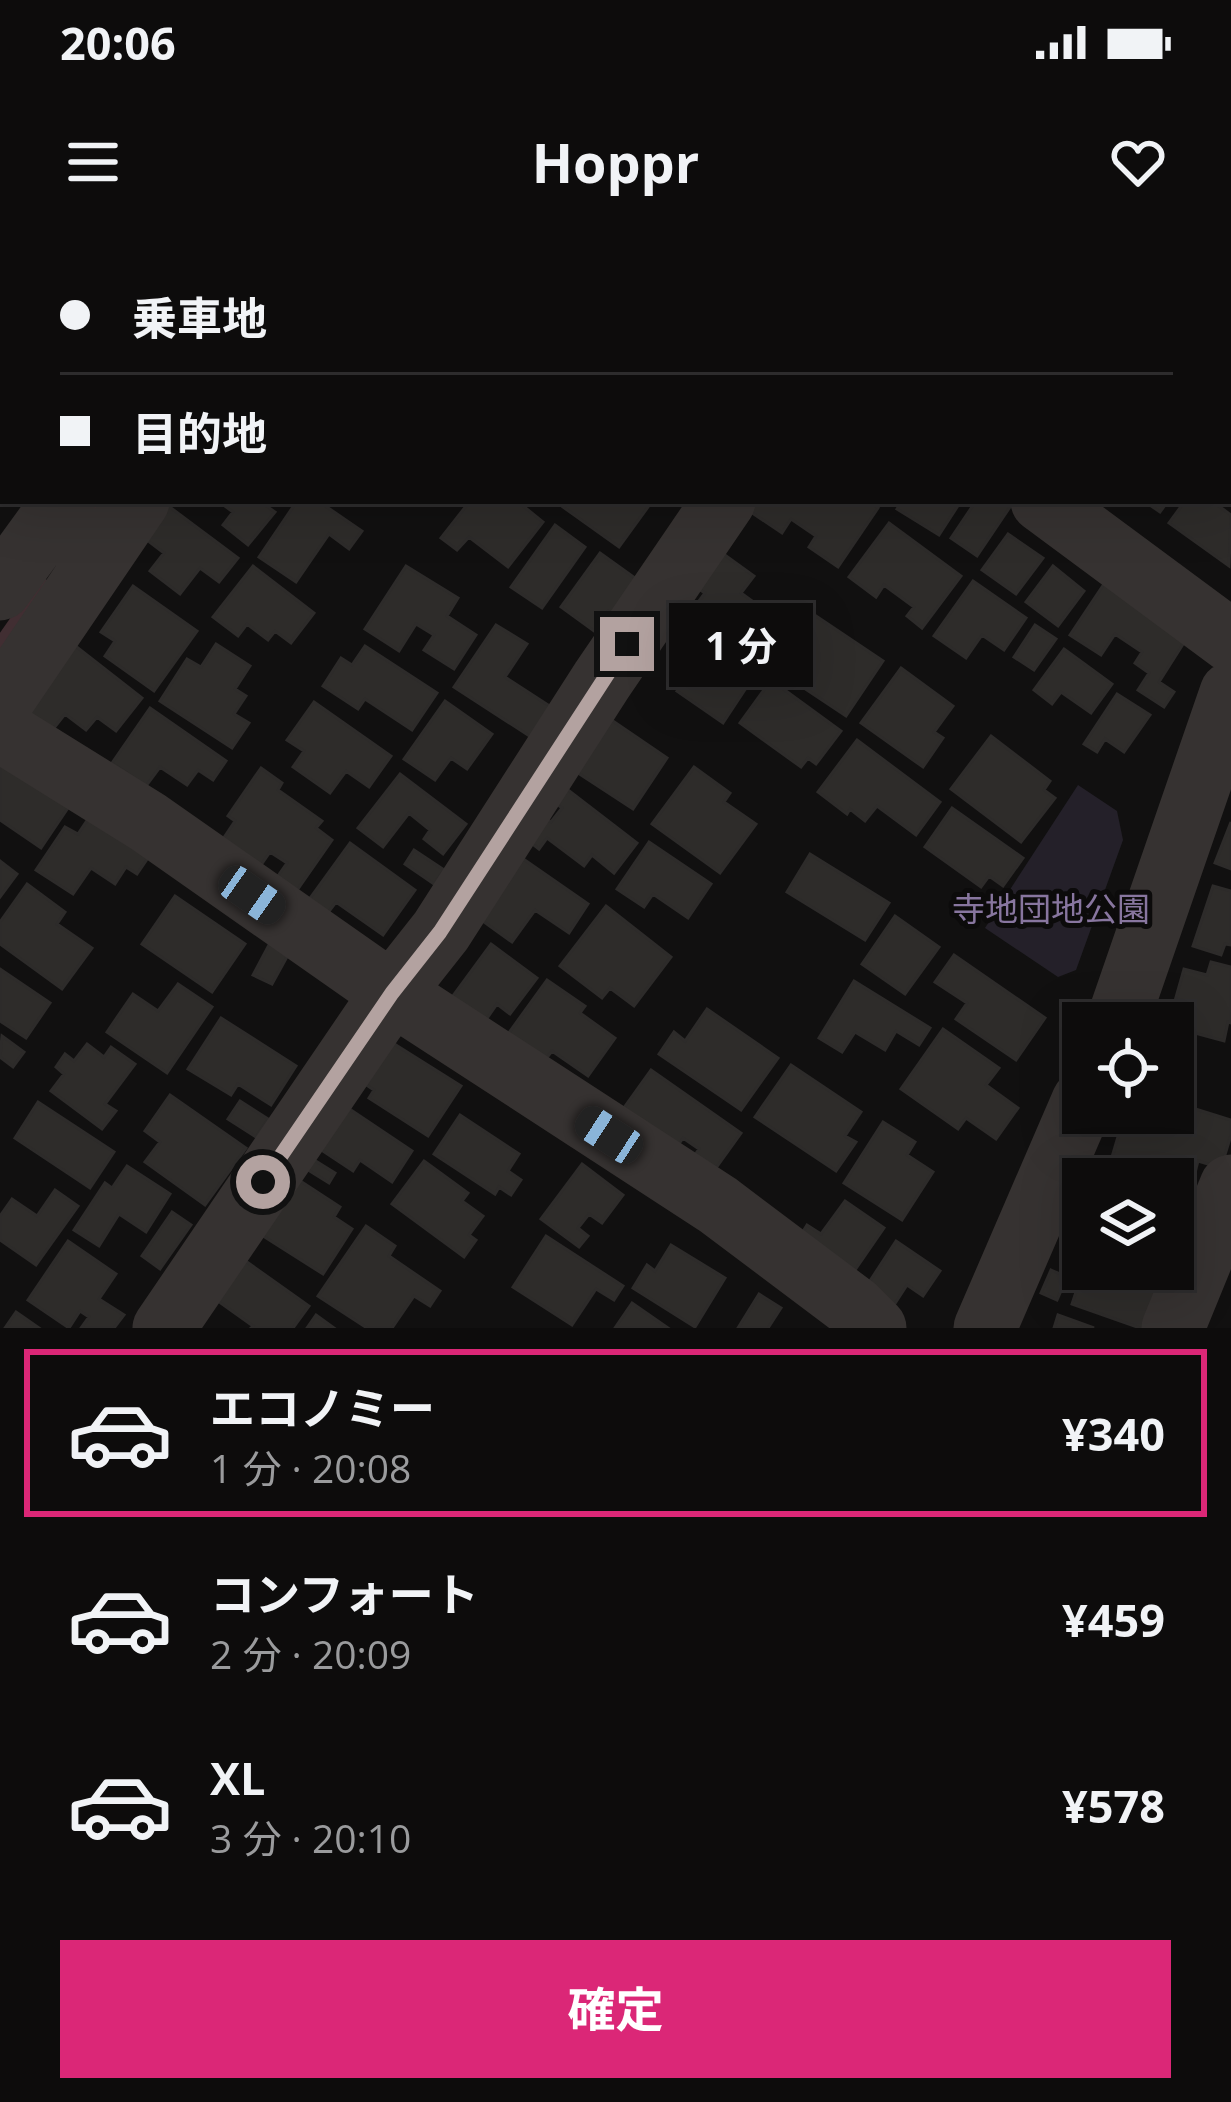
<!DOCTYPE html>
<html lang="ja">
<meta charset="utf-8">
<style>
body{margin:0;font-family:"Open Sans","Noto Sans JP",sans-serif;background:#161515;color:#f1f3f6;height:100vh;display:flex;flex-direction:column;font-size:45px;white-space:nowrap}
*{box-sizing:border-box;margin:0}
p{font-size:39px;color:#9a9b9d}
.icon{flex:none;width:66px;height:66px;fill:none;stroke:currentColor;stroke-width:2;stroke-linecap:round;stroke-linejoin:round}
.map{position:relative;height:1088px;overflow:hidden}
.side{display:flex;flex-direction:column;background:#0d0c0c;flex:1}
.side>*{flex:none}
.guide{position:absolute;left:0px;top:0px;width:1233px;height:264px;box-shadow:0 12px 48px #0002,0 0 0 3px #2d2c2d;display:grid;align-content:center;height:264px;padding:0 60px;background:#0d0c0c}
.controls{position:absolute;left:1062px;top:762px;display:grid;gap:24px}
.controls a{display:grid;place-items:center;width:132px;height:132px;border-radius:0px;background:#0d0c0c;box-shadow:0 12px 48px #0002,0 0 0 3px #2d2c2d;font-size:60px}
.end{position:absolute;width:54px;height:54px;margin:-27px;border:15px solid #b3a2a0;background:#111;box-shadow:0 0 0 6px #111}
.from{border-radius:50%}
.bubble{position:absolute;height:84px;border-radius:0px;background:#0d0c0c;box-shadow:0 12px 48px #0002,0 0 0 3px #2d2c2d;font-size:39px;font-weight:700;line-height:84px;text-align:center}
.car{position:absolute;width:36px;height:72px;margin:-36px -18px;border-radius:15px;box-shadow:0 0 9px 3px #0007;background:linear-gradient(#222 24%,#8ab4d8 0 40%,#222 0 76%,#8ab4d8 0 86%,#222 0)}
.guide b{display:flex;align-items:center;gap:42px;height:114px;font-size:45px}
.guide b+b{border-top:3px solid #2d2c2d}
.guide i{width:30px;height:30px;background:#f1f3f6}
ul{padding:21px 0 0;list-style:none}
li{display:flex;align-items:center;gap:36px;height:168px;margin:0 24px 18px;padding:0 36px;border:6px solid transparent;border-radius:0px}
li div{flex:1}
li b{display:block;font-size:45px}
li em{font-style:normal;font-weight:700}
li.selected{border-color:#db2777}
li>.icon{width:108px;height:108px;stroke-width:1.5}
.cta{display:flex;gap:24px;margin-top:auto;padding:24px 60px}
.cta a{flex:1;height:138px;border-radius:0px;background:#db2777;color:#fff;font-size:48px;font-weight:700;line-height:138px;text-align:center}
.status{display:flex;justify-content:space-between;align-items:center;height:84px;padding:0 60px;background:#0d0c0c;direction:ltr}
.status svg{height:33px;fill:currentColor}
header{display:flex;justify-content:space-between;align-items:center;height:156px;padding:0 60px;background:#0d0c0c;font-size:54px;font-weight:700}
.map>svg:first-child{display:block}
.green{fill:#242029}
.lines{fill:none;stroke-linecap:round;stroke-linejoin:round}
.stream{stroke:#412e32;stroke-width:14}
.building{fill:#2e2c2a;stroke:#2d2b2a;stroke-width:3}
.minor{stroke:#363231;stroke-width:63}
.route{stroke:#b3a2a0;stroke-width:15}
.labels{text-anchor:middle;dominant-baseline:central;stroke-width:10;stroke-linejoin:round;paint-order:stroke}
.park-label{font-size:33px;fill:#88769f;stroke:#0c0b0b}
</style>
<div class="status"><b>20:06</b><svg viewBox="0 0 49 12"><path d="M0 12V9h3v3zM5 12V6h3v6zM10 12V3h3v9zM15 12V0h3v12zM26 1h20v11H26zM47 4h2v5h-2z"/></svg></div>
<header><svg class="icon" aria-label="menu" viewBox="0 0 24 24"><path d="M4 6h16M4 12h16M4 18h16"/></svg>Hoppr<svg class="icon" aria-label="heart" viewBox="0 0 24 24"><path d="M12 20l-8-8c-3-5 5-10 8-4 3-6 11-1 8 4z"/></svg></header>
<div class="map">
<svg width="1231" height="1088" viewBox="0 0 1231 1088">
<rect width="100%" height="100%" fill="#111010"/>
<path class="green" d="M 1078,545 L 1117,571 L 1123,600 L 1076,730 L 1058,737 L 985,688 Z"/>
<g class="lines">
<path class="stream" d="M 85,282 L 100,261
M 0,405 L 42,345"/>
</g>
<path class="building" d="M 66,0 L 142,0 L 142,3 L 66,3 Z
M 826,0 L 1060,0 L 1058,3 L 830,3 Z
M 0,176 L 3,176 L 3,230 L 0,231 Z
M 218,261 L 268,261 L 265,265 L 275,272 L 248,305 L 223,285 L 233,272 Z
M 297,261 L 318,261 L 362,291 L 349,309 L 329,294 L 296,342 L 259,317 Z
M 470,261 L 517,261 L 543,282 L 508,327 L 469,297 L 457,310 L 441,298 Z
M 568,261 L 639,261 L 648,267 L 619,307 L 563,267 Z
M 750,261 L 868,261 L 878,268 L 838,327 L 809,307 L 816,296 L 791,279 L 782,293 L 745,268 Z
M 902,261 L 961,261 L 939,295 L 897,269 Z
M 976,261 L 1014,261 L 977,316 L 951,298 Z
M 1144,261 L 1168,261 L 1160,272 Z
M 1185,261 L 1212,261 L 1231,275 L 1229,326 L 1169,283 Z
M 163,262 L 238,318 L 219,342 L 200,328 L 180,354 L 150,331 L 164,313 L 139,294 Z
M 889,283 L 961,336 L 922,388 L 907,376 L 914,367 L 884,345 L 876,357 L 849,337 Z
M 555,285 L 585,307 L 542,368 L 511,347 Z
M 1008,294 L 1043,318 L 1016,354 L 982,330 Z
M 600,313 L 642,343 L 617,377 L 608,371 L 594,391 L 561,367 Z
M 722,313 L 754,336 L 741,353 L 791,389 L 765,422 L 693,369 L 705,353 L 697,348 Z
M 253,326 L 314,373 L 291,403 L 275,391 L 268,400 L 247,384 L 238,396 L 213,377 Z
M 406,326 L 458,358 L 447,376 L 476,395 L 454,429 L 424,410 L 434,395 L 416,384 L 399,411 L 365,389 Z
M 1053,326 L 1084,351 L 1058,386 L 1026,362 Z
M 1112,332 L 1185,401 L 1159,442 L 1174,452 L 1164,467 L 1138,450 L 1149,433 L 1135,423 L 1142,412 L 1115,394 L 1101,415 L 1070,395 Z
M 973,341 L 1026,378 L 1004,410 L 982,395 L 966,418 L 934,396 Z
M 133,346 L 197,391 L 154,451 L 105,416 L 115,401 L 101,392 Z
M 813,374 L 883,421 L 846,476 L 777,430 Z
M 496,385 L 527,404 L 505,437 L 551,467 L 531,497 L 454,447 Z
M 1035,385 L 1056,399 L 1034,430 L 1014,417 Z
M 696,392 L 756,433 L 723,483 L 677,451 L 687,436 L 671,426 Z
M 69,401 L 142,458 L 116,491 L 97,477 L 86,490 L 65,474 L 50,493 L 26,475 Z
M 216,404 L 250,426 L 235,449 L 246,456 L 234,474 L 249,483 L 232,508 L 160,461 L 187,419 L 201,427 Z
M 365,406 L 437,453 L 412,490 L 365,459 L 358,469 L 323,446 L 341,418 L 352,425 Z
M 1064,409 L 1112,444 L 1091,473 L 1061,452 L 1052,464 L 1034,450 Z
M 901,428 L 953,466 L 934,492 L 943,498 L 923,527 L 861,483 Z
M 771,440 L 841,491 L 816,524 L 808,518 L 801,527 L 740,483 Z
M 1117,454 L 1150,475 L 1124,512 L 1105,499 L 1097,512 L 1084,504 Z
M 445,461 L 492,494 L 467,529 L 451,518 L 435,540 L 404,519 Z
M 314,462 L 391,516 L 369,547 L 346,531 L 330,553 L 293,527 L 304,511 L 287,500 Z
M 150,468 L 226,521 L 213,540 L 198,530 L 187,545 L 160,527 L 146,546 L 112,523 Z
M 607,477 L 667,518 L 633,569 L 572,529 Z
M 991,496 L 1050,541 L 1044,550 L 1055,558 L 1021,602 L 951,549 Z
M 857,500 L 940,562 L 916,595 L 877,566 L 865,581 L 850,569 L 847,574 L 818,552 Z
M 0,516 L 70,565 L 41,608 L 0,580 Z
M 694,527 L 730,553 L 724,562 L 756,584 L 720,633 L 652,584 Z
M 261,528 L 282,543 L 278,550 L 322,581 L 316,588 L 332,600 L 293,656 L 273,643 L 287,623 L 270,612 L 261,625 L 223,599 L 235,581 L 228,576 Z
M 400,534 L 466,584 L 443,614 L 424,599 L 430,590 L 409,573 L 383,607 L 358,588 Z
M 555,540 L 637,603 L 614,633 L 592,615 L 584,626 L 547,598 L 539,609 L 521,595 L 537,572 L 551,582 L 562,568 L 545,554 Z
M 952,568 L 1023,618 L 1003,646 L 989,636 L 981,647 L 925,607 Z
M 92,573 L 152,612 L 137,634 L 126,627 L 115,644 L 91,628 L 73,654 L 36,630 L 65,587 L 78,594 Z
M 1231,582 L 1231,629 L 1215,623 Z
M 649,602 L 711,644 L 688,678 L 653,654 L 644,667 L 617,649 Z
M 350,603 L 415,650 L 383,695 L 336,662 L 321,682 L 303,668 Z
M 414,610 L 444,630 L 434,644 L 405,624 Z
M 810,614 L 889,663 L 865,700 L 787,652 Z
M 519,616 L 588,664 L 569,693 L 535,670 L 512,702 L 477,677 Z
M 0,621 L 17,634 L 0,657 Z
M 27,644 L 65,672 L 57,684 L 92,708 L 62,749 L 0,704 L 0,682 Z
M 1213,646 L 1231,651 L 1231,705 L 1225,704 L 1221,715 L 1193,706 Z
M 175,656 L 245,704 L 212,752 L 142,704 Z
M 606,666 L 671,717 L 634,766 L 610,748 L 602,758 L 560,726 Z
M 895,676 L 939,707 L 905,754 L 862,724 Z
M 270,703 L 289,713 L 272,744 L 253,735 Z
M 491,704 L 537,738 L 510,774 L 497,764 L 483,784 L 450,760 Z
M 954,715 L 1045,778 L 1016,820 L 956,779 L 967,763 L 935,742 Z
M 1211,722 L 1231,727 L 1231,783 L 1228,782 L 1224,801 L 1187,791 L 1192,773 L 1173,768 L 1184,729 L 1207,735 Z
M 0,729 L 50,763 L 26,798 L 0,781 Z
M 547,740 L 585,766 L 580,773 L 615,798 L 588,836 L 552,811 L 545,820 L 508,794 Z
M 854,741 L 930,788 L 919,805 L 896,791 L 885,810 L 855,792 L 842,812 L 819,798 Z
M 178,744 L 212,767 L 167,833 L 107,792 L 133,754 L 158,771 Z
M 707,769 L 778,818 L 741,870 L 659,814 L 674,792 L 685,801 Z
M 221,778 L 296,826 L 271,865 L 238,844 L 231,855 L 188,829 Z
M 943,789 L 999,828 L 986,845 L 1018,868 L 996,899 L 966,878 L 958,889 L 901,849 Z
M 380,795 L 461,846 L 428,896 L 369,858 L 374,850 L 353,836 Z
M 2,796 L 24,812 L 13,827 L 0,817 Z
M 87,804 L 104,817 L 111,807 L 135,824 L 105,864 L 116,871 L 102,889 L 51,851 L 64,834 L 56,827 L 65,814 L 74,821 Z
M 791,825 L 861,872 L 845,896 L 856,902 L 836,931 L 755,877 Z
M 651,830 L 741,893 L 703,946 L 683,932 L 699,909 L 683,898 L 676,908 L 616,879 Z
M 170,855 L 246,908 L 205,965 L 145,922 L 160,902 L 145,891 Z
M 240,861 L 268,879 L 256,897 L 228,879 Z
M 38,862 L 114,912 L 90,948 L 15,898 Z
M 1173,862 L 1231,880 L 1231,895 L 1221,928 L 1198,921 L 1193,941 L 1112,917 L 1125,873 L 1173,873 Z
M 342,864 L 412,911 L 392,942 L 360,920 L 353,931 L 314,905 Z
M 460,875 L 519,914 L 508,931 L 521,940 L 511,955 L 499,947 L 495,954 L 434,914 Z
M 883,882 L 915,902 L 907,915 L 933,932 L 902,980 L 844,943 Z
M 298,910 L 335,933 L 329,943 L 292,920 Z
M 424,921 L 468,953 L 462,961 L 483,976 L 469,995 L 476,1000 L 464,1017 L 392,964 Z
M 582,924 L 623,955 L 602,983 L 589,974 L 578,988 L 588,996 L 579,1007 L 541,979 Z
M 127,926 L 170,954 L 146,992 L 119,974 L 99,1006 L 74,990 L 105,943 L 112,948 Z
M 288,933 L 340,967 L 334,977 L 352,989 L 323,1034 L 252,989 Z
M 55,950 L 78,966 L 36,1025 L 0,1000 L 0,976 L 12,959 L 37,976 Z
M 845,961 L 884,988 L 855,1030 L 794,1006 L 807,985 L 821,994 Z
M 172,972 L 191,985 L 160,1029 L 142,1016 Z
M 366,986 L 395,1006 L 389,1016 L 440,1051 L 430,1066 L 414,1056 L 392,1088 L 367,1088 L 318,1056 Z
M 546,996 L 623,1046 L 614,1060 L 596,1049 L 572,1085 L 513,1047 Z
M 68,1001 L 116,1034 L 99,1059 L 124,1075 L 114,1088 L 81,1088 L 89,1077 L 80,1071 L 69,1088 L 28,1060 Z
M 896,1001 L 940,1031 L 923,1056 L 907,1045 L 894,1065 L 866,1047 Z
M 671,1005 L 725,1038 L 695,1087 L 633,1048 L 647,1025 L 655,1031 Z
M 237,1015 L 309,1066 L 293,1088 L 251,1088 L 253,1086 L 208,1054 Z
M 1104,1029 L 1145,1029 L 1142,1035 L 1154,1039 L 1151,1048 L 1163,1053 L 1151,1088 L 1140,1088 L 1072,1064 L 1082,1034 L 1100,1040 Z
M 1051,1030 L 1067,1037 L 1057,1060 L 1041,1053 Z
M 759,1054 L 781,1068 L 768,1088 L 738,1088 Z
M 632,1063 L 668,1088 L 615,1088 Z
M 16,1072 L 39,1088 L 5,1088 Z
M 316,1075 L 334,1088 L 307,1088 Z
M 1058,1075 L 1094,1088 L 1054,1088 Z"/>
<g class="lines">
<path class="minor" d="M 681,0 L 685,3
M 252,3 L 254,0
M 314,3 L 316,0
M 1042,261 L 1231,401
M 0,349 L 64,261
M 0,464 L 138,261
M 0,490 L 148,582 L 392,753 L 718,965 L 855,1068 L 875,1088
M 1117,783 L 1231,453
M 164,1088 L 392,753 L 441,691 L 602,440 L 724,261
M 985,1088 L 1083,861
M 1173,1088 L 1231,946"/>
</g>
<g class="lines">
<path class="route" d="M 263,942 L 392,753 L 440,692 L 627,404"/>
</g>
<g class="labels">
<g class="park-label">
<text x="1051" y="668">寺地団地公園</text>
</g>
</g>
</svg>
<div class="controls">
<a><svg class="icon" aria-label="locate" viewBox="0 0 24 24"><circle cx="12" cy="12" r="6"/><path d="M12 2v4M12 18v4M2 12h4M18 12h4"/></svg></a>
<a><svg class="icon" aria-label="layers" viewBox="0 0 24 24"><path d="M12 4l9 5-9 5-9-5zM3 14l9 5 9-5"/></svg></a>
</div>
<i class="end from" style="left:263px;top:942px"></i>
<i class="end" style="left:627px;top:404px"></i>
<div class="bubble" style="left:669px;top:363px;width:144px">1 分</div>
<i class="car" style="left:252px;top:655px;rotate:125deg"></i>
<i class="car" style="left:609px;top:895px;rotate:303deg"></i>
<div class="guide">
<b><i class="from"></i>乗車地</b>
<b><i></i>目的地</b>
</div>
</div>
<section class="side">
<ul>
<li class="selected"><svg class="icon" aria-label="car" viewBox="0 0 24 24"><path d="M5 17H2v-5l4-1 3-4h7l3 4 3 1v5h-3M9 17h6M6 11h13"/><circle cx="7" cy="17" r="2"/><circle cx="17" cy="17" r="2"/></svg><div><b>エコノミー</b><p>1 分 · 20:08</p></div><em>¥340</em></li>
<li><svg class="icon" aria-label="car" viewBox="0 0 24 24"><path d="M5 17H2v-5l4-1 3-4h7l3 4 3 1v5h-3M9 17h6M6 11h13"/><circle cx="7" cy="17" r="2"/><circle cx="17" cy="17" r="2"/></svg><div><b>コンフォート</b><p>2 分 · 20:09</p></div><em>¥459</em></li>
<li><svg class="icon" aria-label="car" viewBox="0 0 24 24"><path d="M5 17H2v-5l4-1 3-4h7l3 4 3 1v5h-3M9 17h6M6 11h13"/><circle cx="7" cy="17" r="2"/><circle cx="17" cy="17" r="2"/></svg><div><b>XL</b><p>3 分 · 20:10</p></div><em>¥578</em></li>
</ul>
<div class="cta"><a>確定</a></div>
</section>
